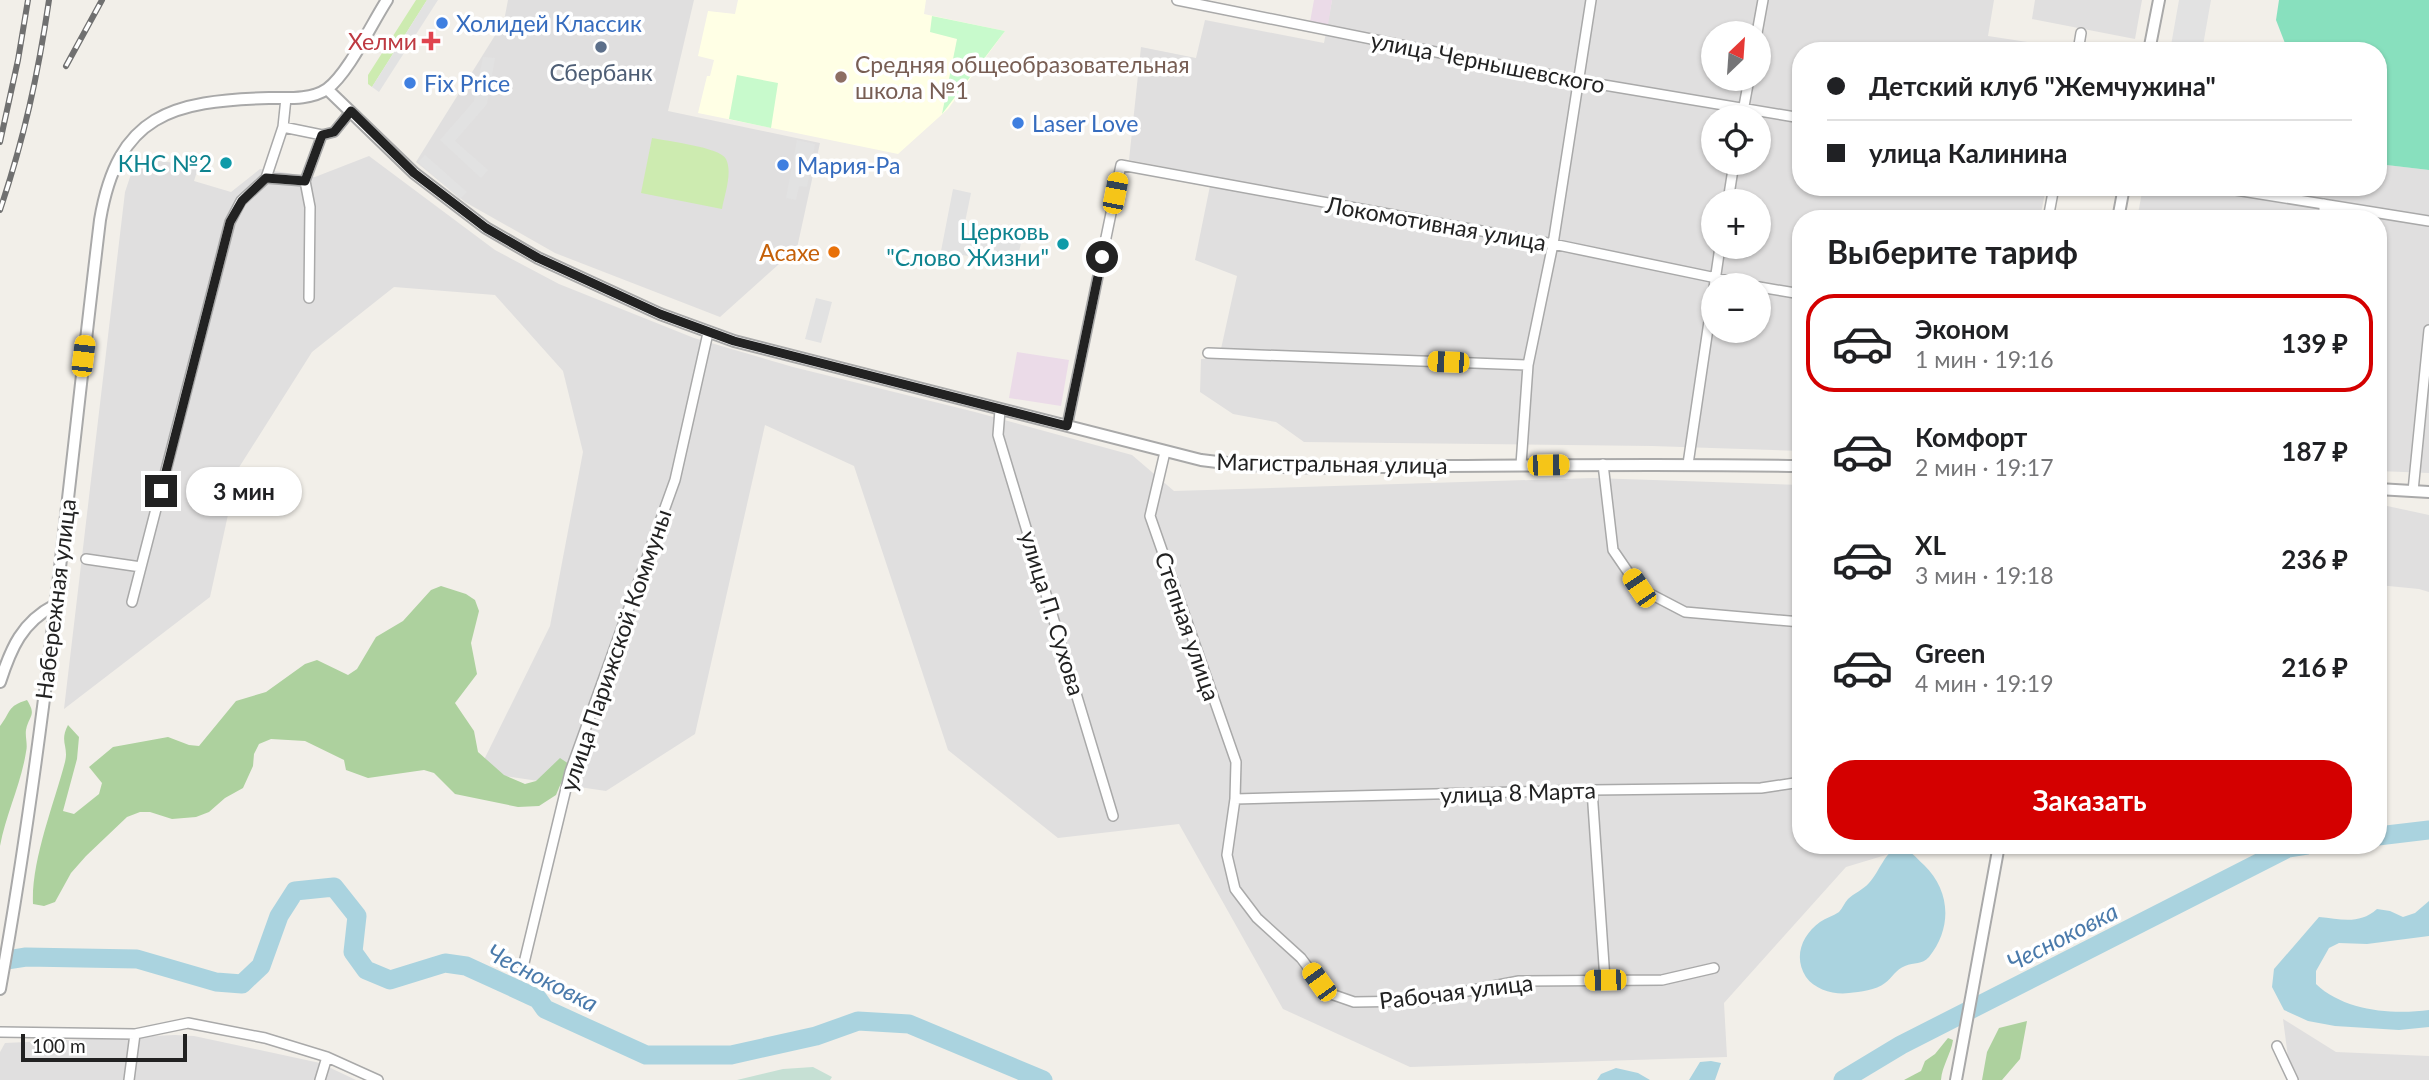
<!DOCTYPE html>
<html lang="ru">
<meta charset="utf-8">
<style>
body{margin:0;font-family:Lato,sans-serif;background:#f2f2f2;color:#202124;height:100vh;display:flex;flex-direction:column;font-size:26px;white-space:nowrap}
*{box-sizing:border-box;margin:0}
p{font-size:23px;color:#757577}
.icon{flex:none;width:38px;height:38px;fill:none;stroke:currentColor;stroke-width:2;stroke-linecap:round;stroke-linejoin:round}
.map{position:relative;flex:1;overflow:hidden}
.panel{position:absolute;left:1792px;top:210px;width:595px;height:644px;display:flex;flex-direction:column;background:#fff;border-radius:28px;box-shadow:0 2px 5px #0004}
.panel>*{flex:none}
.hud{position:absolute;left:1792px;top:42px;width:595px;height:154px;border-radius:28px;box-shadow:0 2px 5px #0004;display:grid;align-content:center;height:154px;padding:0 35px;background:#fff}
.needle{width:46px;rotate:25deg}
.fabs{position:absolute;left:1701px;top:21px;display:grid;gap:14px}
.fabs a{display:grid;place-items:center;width:70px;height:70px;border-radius:50%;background:#fff;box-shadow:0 2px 5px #0004;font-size:35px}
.scale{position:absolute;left:21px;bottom:18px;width:166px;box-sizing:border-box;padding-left:7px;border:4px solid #222;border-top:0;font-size:19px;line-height:24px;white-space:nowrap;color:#222;-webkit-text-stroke:5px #fff;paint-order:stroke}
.end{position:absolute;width:32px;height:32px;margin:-16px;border:9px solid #222;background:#fff;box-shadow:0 0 0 4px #fff}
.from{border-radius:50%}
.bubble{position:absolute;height:49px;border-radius:24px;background:#fff;box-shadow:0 2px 5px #0004;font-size:23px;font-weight:700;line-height:49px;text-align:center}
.car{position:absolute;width:21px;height:42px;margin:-21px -10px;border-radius:9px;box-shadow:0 0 5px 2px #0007;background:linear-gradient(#f5c518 24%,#345 0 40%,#f5c518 0 76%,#345 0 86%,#f5c518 0)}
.hud b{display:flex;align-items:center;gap:24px;height:66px;font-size:26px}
.hud b+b{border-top:2px solid #e0e0e0}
.hud i{width:18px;height:18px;background:#202124}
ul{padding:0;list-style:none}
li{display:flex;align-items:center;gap:21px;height:98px;margin:0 14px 10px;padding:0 21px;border:4px solid transparent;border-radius:28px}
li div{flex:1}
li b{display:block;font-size:26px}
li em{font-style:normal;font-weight:700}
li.active{border-color:#d40000}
li>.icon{width:63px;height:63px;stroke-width:1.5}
h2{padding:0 35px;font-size:32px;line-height:84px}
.cta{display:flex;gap:14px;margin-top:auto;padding:14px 35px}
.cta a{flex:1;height:80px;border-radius:28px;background:#d40000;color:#fff;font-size:28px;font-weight:700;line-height:80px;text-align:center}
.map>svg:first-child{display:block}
.residential{fill:#e0dfdf;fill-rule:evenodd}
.industrial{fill:#ebdbe8}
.education{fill:#ffffe5}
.grass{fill:#cdebb0}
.forest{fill:#add19e}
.wetland{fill:#c6e0d4}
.park{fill:#c8facc}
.pitch{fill:#88e0be}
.parking{fill:#e2e2e2}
.water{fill:#aad3df}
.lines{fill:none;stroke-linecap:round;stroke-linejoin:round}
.river{stroke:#aad3df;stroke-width:19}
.minor-casing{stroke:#a9a9a9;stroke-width:12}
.tertiary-casing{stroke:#a9a9a9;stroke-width:14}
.minor{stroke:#fff;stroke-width:9}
.tertiary{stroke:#fff;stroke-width:10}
.rail-casing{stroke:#707070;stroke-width:6}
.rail{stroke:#fff;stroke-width:3.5;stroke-dasharray:10;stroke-linecap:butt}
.route{stroke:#222;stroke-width:9}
.shop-dot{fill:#3f7fe0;stroke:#fff;stroke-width:2.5}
.health-dot{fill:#e0444e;stroke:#fff;stroke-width:2.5}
.service-dot{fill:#5c6f8a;stroke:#fff;stroke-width:2.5}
.education-dot{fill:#8d6e63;stroke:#fff;stroke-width:2.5}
.culture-dot{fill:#0f9aa8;stroke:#fff;stroke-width:2.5}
.food-dot{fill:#e8710a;stroke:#fff;stroke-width:2.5}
.labels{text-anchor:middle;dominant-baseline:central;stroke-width:7;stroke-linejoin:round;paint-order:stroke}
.shop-label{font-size:23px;fill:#366cbe;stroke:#fff;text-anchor:start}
.health-label{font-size:23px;fill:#be3a42;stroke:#fff;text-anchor:end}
.street-label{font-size:23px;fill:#222;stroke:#fff}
.education-label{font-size:23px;fill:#785e54;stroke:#fff;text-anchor:start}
.service-label{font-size:23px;fill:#4e5e75;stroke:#fff}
.culture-label{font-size:23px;fill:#0d838f;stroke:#fff;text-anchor:end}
.food-label{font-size:23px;fill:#c56008;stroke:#fff;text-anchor:end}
.water-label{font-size:24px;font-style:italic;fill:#4a7aab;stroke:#fff}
</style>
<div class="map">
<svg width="2429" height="1080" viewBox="0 0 2429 1080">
<rect width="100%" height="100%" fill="#f2efe9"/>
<path class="residential" d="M 508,0 L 694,0 L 668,111 L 820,143 L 797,248 L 720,317 L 555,253 L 465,202 L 416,162 L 504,21 Z
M 1332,0 L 1994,0 L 1988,36 L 2068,48 L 2068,51 L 1801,51 L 1801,187 L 2046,187 L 2040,219 L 1801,219 L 1801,451 L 1652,446 L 1304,442 L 1276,422 L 1233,414 L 1200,392 L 1201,359 L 1219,358 L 1237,276 L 1195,260 L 1212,176 L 1129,160 L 1141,47 L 1196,58 L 1205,20 L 1324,43 ZM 1713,33 L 1759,33 L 1759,79 L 1713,79 ZM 1713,117 L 1759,117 L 1759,163 L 1713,163 ZM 1713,201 L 1759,201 L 1759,247 L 1713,247 ZM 1713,285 L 1759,285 L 1759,331 L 1713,331 Z
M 2035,0 L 2142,0 L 2135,39 L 2032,19 Z
M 369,156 L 495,250 L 559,284 L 694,338 L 793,367 L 975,412 L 1132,455 L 1174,491 L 1593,478 L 1801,485 L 1801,845 L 1919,845 L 1846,867 L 1724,1003 L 1727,1057 L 1410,1067 L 1283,1009 L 1179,824 L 1058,838 L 948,750 L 854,466 L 765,425 L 695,734 L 606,791 L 478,772 L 550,626 L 583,452 L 563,371 L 495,295 L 394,287 L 312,352 L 238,469 L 210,597 L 64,709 L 125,192 L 136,159 L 199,165 L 194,181 L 231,192 L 260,169 L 315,177 Z
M 2378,164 L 2429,170 L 2429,473 L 2378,471 L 2378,219 L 2137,219 L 2143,187 L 2378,187 Z
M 2378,504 L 2429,515 L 2429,592 L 2419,589 L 2378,585 Z
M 2283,1019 L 2336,1052 L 2429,1056 L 2429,1080 L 2291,1080 Z
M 175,1035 L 194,1036 L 320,1063 L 356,1080 L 0,1080 L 0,1052 L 5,1043 Z"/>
<path class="industrial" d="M 1314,0 L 1332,0 L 1328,25 L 1310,22 Z
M 1017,352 L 1069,360 L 1061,406 L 1009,398 Z"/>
<path class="education" d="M 738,0 L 926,0 L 924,14 L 1005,31 L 948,109 L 898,154 L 698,113 L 707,76 L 710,76 L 714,60 L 698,56 L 708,11 L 735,14 Z"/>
<path class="grass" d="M 416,0 L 427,0 L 372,87 L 368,84 L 368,75 Z
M 652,138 C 666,141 720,147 726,159 C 733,173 724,196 722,209 L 641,193 Z"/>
<path class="forest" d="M 441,586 L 466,594 L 475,600 L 479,611 L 471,643 L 477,674 L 455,703 L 474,731 L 478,752 L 504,775 L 525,784 L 536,781 L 560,758 L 569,764 L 556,795 L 539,806 L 518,807 L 455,794 L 434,773 L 424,770 L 368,778 L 346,770 L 344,760 L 305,741 L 271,739 L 259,744 L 254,754 L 253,766 L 243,788 L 225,798 L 209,812 L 196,817 L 172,819 L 150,812 L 140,812 L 127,817 L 86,856 L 71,873 L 55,902 L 44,906 L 33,904 C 31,861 54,804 65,762 C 69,746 59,742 68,725 L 79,737 L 77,759 L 63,811 L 74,814 L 99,794 L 102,783 L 89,767 L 113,747 L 168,737 L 189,745 L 199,746 L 236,701 L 266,692 L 305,664 L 317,660 L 348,675 L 357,669 L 376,637 L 403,621 L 431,590 Z
M 27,700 C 37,716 29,715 26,730 C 25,737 28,745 26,752 C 21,784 6,814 0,846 L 0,726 C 11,712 7,706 27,700 Z
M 2027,1021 L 2020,1059 L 2002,1080 L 1982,1080 L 1987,1052 L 1999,1028 Z
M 1948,1038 L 1953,1040 C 1951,1054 1942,1066 1941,1080 L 1904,1080 L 1921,1071 L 1925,1061 L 1935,1054 Z"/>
<path class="wetland" d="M 813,1067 L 832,1077 L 830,1080 L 737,1080 L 783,1069 Z"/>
<path class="park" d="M 932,16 L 1005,31 L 942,114 L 957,39 L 930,32 Z
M 737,75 L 778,83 L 771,128 L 729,119 Z"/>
<path class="pitch" d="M 2279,0 L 2429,0 L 2429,170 L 2378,164 L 2378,51 L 2288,51 L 2276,20 Z"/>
<path class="parking" d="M 427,0 L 438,0 L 379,92 L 372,87 Z
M 2179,0 L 2211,0 L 2202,51 L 2170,51 Z
M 483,57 L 495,58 L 487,104 L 455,141 L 488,170 L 481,178 L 440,140 L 474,101 Z
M 797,140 L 815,144 L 807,187 L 799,186 L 796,200 L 786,198 Z
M 425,155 L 467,192 L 460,199 L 418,162 Z
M 953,189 L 971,193 L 963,232 L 1021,243 L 1016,265 L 941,251 Z
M 816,298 L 832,302 L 821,343 L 805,339 Z"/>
<path class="water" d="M 1899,846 C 1910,849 1915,857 1924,865 C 1950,890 1953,927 1929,957 C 1922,965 1914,962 1905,966 C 1896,969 1892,978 1885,983 C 1876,990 1860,992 1849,993 C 1835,995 1815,990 1806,977 C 1793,957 1802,935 1820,922 C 1826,918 1833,916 1839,912 C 1843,908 1844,903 1848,899 C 1854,893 1863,890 1869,883 C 1880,871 1884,853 1899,846 Z
M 2429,901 L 2429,936 L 2367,944 L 2339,943 L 2329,948 L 2316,971 L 2316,984 C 2344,1011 2393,1015 2429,1010 L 2429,1027 L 2399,1030 L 2335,1026 L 2308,1021 L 2284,1010 L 2272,987 L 2274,969 L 2319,917 C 2341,919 2359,925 2377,909 L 2390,911 L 2403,917 L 2415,913 Z
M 1711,1061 L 1721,1063 L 1715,1080 L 1689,1080 L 1700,1062 Z
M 1616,1068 L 1638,1073 L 1650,1080 L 1597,1080 L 1601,1074 Z"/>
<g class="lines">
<path class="river" d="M 2378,836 L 2429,830
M 0,961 L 26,957 L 137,959 L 216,982 L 242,984 L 261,966 L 279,916 L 295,891 L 334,887 L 357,916 L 353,952 L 366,970 L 390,980 L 445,963 L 466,966 L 538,999 L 545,1009 L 646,1055 L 731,1055 L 816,1036 L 858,1021 L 909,1024 L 1043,1080
M 1843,1080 L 1901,1045 L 2288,848 L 2307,845"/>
<defs>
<path id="minor" d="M 1177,0 L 1580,81 L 1801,118
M 1757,33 L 1763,0
M 2078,51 L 2081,33
M 1742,117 L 1749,79
M 283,127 L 322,135
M 266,178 L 283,127 L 286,98
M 2217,187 L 2429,221
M 1728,201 L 1734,163
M 2048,219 L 2054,187
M 2324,219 L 2324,204
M 1759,287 L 1801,294
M 309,298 L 310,207 L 305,181 L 322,135 L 334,132 L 351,111
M 1208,353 L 1528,365
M 1000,410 L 998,435 L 1113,816
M 1067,426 L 1121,165 L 1553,244 L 1750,285
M 1165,452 L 1150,516 L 1236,762 L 1235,799 L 1227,855 L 1235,889 L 1257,918 L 1301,958 L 1319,982 L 1331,994 L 1354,1002 L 1416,1001 L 1519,981 L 1662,980 L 1714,968
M 1603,464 L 1613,550 L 1639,588 L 1685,612 L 1801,622
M 1688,464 L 1720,247
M 1521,465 L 1528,365 L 1553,244 L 1591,0
M 2413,491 L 2429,330
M 86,559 L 141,567
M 132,602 L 230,222 L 241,201 L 266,178 L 305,181
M 1592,790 L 1605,980
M 1235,799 L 1592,790 L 1761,788 L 1801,782
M 523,967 L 570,772 L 675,480 L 708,333
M 0,1032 L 135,1034 L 188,1023 L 265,1038 L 327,1057 L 378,1080
M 2277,1046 L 2293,1080
M 129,1080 L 135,1034
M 320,1080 L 327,1057"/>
<path id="tertiary" d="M 2149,51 L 2159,0
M 327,89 L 414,173 L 486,228 L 538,258 L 660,314 L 734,341 L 1201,460 C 1282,471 1364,467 1445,466 C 1564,465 1682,464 1801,466
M 2118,219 L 2124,187
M 2378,489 L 2429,492
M 0,682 C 11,648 22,622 55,605
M 0,989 C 46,735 69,476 100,220 C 118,114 172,101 269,98 C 287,98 311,100 327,89 C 348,74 372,23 387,0
M 1956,1080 L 1999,845"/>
</defs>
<use href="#minor" class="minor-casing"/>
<use href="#tertiary" class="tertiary-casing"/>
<use href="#minor" class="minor"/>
<use href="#tertiary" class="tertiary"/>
<defs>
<path id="rail" d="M 66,66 L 102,0
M 0,142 L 18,60 L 28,0
M 0,210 C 24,139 38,75 49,0"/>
</defs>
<use href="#rail" class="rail-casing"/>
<use href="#rail" class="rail"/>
</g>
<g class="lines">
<path class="route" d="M 161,491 L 230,222 L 242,201 L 266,178 L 305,181 L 322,135 L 334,132 L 351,111 L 414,173 L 486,228 L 538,258 L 660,314 L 734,341 L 1067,426 L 1102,257"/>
</g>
<g class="shop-dot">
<circle cx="442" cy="23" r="7"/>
<circle cx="410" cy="83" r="7"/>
<circle cx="1018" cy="123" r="7"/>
<circle cx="783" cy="165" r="7"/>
</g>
<path class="health-dot" d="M427.5 30.5h7v7h7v7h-7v7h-7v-7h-7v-7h7z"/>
<circle class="service-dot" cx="601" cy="47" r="7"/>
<circle class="education-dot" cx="841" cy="77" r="7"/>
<g class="culture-dot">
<circle cx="226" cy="163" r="7"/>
<circle cx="1063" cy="244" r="7"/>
</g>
<circle class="food-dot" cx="834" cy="252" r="7"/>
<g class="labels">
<g class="shop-label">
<text x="456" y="23">Холидей Классик</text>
<text x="424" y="83">Fix Price</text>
<text x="1032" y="123">Laser Love</text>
<text x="797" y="165">Мария-Ра</text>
</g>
<g class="health-label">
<text x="417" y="41">Хелми</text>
</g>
<g class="street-label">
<text transform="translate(1488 62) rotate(11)">улица Чернышевского</text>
<text transform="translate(1436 223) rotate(10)">Локомотивная улица</text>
<text transform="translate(1332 463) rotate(1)">Магистральная улица</text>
<text transform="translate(55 599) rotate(-83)">Набережная улица</text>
<text transform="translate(1053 613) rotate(73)">улица П. Сухова</text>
<text transform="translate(1188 626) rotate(71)">Степная улица</text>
<text transform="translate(615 650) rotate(-71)">улица Парижской Коммуны</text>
<text transform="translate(1518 792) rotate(-2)">улица 8 Марта</text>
<text transform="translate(1456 991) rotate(-7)">Рабочая улица</text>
</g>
<g class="education-label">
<text x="855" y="64">Средняя общеобразовательная<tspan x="855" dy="26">школа №1</tspan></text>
</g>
<g class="service-label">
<text x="601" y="72">Сбербанк</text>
</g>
<g class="culture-label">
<text x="212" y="163">КНС №2</text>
<text x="1049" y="231">Церковь<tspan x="1049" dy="26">"Слово Жизни"</tspan></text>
</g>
<g class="food-label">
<text x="820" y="252">Асахе</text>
</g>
<g class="water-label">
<text transform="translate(2062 936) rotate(-27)">Чесноковка</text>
<text transform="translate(543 977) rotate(27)">Чесноковка</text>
</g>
</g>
</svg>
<div class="fabs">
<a><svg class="needle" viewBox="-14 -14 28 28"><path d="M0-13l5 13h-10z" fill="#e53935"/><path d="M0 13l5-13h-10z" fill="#757577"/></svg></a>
<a><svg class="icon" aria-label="locate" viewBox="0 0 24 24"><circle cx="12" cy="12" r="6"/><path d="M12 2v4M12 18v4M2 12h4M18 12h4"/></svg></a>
<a>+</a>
<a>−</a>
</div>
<div class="scale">100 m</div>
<i class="end from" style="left:1102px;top:257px"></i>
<i class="end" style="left:161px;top:491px"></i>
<div class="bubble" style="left:186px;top:467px;width:116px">3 мин</div>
<i class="car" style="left:1115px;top:193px;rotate:11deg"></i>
<i class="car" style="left:83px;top:356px;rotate:7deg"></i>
<i class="car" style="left:1448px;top:362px;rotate:272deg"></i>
<i class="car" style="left:1548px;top:465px;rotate:89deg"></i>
<i class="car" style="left:1639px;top:588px;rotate:326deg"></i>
<i class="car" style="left:1605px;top:980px;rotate:269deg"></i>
<i class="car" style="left:1319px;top:982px;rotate:324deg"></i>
<div class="hud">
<b><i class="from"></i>Детский клуб &quot;Жемчужина&quot;</b>
<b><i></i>улица Калинина</b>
</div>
<section class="panel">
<h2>Выберите тариф</h2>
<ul>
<li class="active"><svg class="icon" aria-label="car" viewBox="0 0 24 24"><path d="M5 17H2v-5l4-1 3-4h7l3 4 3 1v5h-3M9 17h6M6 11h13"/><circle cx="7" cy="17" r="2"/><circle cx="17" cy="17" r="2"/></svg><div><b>Эконом</b><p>1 мин · 19:16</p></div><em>139 ₽</em></li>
<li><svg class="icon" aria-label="car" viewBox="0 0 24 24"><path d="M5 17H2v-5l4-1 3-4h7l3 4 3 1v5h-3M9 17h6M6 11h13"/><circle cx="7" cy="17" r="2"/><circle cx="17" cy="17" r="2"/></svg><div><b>Комфорт</b><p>2 мин · 19:17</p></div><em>187 ₽</em></li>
<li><svg class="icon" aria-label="car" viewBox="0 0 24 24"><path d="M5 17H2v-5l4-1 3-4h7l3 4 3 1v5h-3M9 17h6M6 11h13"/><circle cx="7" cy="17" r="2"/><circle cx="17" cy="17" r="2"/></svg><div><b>XL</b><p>3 мин · 19:18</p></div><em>236 ₽</em></li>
<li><svg class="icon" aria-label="car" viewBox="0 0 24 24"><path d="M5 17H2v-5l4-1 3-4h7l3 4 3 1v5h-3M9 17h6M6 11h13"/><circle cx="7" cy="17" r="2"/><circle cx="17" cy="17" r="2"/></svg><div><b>Green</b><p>4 мин · 19:19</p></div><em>216 ₽</em></li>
</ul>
<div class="cta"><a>Заказать</a></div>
</section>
</div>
